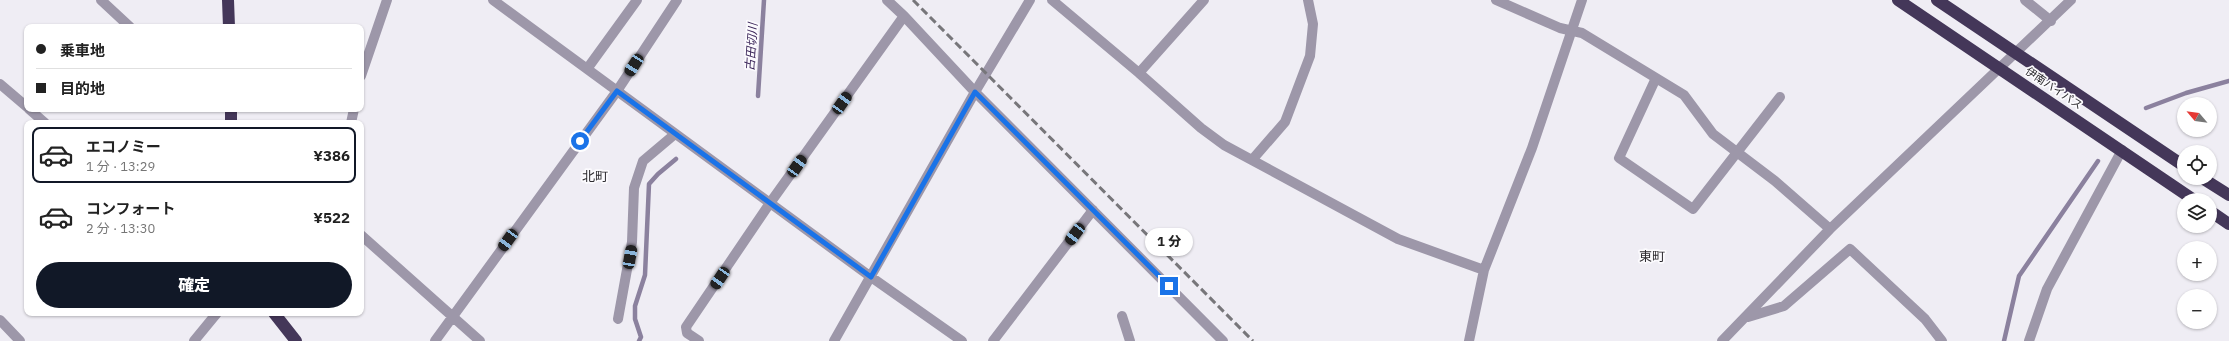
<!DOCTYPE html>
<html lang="ja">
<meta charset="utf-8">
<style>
body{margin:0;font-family:"IBM Plex Sans","Noto Sans JP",sans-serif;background:#f2f2f2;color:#222;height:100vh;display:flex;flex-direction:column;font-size:15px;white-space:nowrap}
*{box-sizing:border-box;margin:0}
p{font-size:13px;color:#767676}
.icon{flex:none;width:22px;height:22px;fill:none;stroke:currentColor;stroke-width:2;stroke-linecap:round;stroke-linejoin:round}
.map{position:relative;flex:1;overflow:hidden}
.panel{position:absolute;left:24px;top:120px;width:340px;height:196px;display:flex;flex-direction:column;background:#fff;border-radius:8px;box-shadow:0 1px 3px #0004}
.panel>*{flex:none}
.hud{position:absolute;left:24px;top:24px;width:340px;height:88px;border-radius:8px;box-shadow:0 1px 3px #0004;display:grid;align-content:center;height:88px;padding:0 12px;background:#fff}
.needle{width:26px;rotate:299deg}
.buttons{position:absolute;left:2177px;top:97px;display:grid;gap:8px}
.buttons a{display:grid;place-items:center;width:40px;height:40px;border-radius:50%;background:#fff;box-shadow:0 1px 3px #0004;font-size:20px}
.end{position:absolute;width:18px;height:18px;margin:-9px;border:5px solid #1a73e8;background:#fff;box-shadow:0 0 0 2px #fff}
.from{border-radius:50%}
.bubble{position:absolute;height:28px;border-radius:14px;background:#fff;box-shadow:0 1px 3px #0004;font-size:13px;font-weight:800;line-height:28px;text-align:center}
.car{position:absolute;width:12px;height:24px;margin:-12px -6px;border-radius:5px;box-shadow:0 0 3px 1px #0007;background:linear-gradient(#222 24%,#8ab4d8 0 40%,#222 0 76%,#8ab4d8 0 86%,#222 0)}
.hud b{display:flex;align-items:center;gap:14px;height:38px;font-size:15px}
.hud b+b{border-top:1px solid #e0e0e0}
.hud i{width:10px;height:10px;background:#222}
ul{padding:7px 0 0;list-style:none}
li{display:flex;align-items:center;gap:12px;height:56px;margin:0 8px 6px;padding:0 4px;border:2px solid transparent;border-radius:8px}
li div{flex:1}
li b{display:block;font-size:15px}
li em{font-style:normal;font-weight:800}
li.active{border-color:#111827}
li>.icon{width:36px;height:36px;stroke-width:1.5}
.action{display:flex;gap:8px;margin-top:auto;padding:8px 12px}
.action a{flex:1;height:46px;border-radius:24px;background:#111827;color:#fff;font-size:16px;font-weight:800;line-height:46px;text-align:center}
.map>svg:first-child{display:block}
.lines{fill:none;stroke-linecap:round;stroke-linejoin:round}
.stream{stroke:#8b819e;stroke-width:4.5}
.minor{stroke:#9d97a9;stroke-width:10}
.highway{stroke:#443759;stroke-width:12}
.rail{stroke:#77767a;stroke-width:3;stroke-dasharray:8 4;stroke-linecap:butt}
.route{stroke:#1a73e8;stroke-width:5}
.labels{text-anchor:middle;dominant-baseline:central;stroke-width:3.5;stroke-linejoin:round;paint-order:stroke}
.street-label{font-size:11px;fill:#2a292c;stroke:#fcfbfe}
.water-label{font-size:12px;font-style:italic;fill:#3b2659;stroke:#fcfbfe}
.quarter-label{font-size:13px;fill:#2c2a2f;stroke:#fcfbfe}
</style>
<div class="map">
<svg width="2229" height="341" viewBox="0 0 2229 341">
<rect width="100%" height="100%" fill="#efedf4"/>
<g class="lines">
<path class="stream" d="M 758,96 L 764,0
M 2146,108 L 2186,93 L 2229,81
M 639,341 L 641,337 L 635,319 L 635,306 L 645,275 L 649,184 L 658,174 L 676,159
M 2004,341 L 2019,276 L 2098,161"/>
<path class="minor" d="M 101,0 L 130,27
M 493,0 L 871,277 L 962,341
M 887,0 L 904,16
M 1052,0 L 1139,73 L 1201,128 L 1224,145 L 1398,239 L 1484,270
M 1496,0 L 1560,28 L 1582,33 L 1684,95 L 1713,134 L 1775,181 L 1830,229
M 2025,0 L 2051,21
M 587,69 L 637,0
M 1139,73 L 1204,0
M 361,76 L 387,0
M 1656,78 L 1619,158 L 1693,209 L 1780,97
M 0,84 L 27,107
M 29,109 L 45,123
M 351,123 L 354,109
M 1252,160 L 1285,122 L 1310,56 L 1313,24 L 1308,0
M 361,235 L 480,341
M 1122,316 L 1130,341
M 1748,317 L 1784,306 L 1850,249 L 1925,319 L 1942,341
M 618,319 L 632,242 L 634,188 L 643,161 L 675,134
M 0,320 L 20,341
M 194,341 L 217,313
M 435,341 L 617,91 L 677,0
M 699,341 L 687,333 L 686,327 L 770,203 L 904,16 L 975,92 L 1223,341
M 834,341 L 975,92 L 1030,0
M 993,341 L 1093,210
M 1469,341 L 1484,270 L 1532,148 L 1582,0
M 1722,341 L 1830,229 L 2071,0
M 2029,341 L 2047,289 L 2122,150"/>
<path class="highway" d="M 228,0 L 229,27
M 1898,0 L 2194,200
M 1937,0 L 2184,166
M 231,109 L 231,123
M 2202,178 L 2229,195
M 2210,211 L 2229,224
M 274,313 L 296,341"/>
<path class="rail" d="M 913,0 L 1253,341"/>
</g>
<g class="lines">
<path class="route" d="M 580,141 L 617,91 L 871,277 L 975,92 L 1169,286"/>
</g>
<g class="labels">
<g class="street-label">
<text transform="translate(2054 88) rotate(34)">伊南バイパス</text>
</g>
<g class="water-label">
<text transform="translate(751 47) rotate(-86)">古田切川</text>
</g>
<g class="quarter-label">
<text x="595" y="176">北町</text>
<text x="1652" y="256">東町</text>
</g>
</g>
</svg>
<div class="buttons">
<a><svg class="needle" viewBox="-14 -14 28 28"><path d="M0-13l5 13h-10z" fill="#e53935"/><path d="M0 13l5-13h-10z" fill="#767676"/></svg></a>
<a><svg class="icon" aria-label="locate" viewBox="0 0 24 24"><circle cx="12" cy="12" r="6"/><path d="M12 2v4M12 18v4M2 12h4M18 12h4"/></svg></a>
<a><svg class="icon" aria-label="layers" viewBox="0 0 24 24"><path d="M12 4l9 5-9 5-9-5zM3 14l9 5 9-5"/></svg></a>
<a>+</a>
<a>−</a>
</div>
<i class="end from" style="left:580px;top:141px"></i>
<i class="end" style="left:1169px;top:286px"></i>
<div class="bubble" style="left:1145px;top:228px;width:48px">1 分</div>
<i class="car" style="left:634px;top:65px;rotate:213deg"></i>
<i class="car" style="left:842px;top:103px;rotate:35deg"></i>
<i class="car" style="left:797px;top:166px;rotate:35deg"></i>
<i class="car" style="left:1075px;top:234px;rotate:217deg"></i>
<i class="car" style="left:508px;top:240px;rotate:216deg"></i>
<i class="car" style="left:630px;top:257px;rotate:10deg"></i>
<i class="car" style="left:720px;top:278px;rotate:214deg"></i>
<div class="hud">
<b><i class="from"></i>乗車地</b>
<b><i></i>目的地</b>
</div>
<section class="panel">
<ul>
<li class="active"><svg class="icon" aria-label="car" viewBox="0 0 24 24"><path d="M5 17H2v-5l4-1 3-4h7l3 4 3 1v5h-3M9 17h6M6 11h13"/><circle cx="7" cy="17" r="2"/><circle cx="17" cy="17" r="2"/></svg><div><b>エコノミー</b><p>1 分 · 13:29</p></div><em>¥386</em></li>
<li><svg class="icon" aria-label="car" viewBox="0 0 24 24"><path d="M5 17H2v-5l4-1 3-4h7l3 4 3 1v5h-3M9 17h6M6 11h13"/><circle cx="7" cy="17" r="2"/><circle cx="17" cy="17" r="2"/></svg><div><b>コンフォート</b><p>2 分 · 13:30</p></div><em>¥522</em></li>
</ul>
<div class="action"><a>確定</a></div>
</section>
</div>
